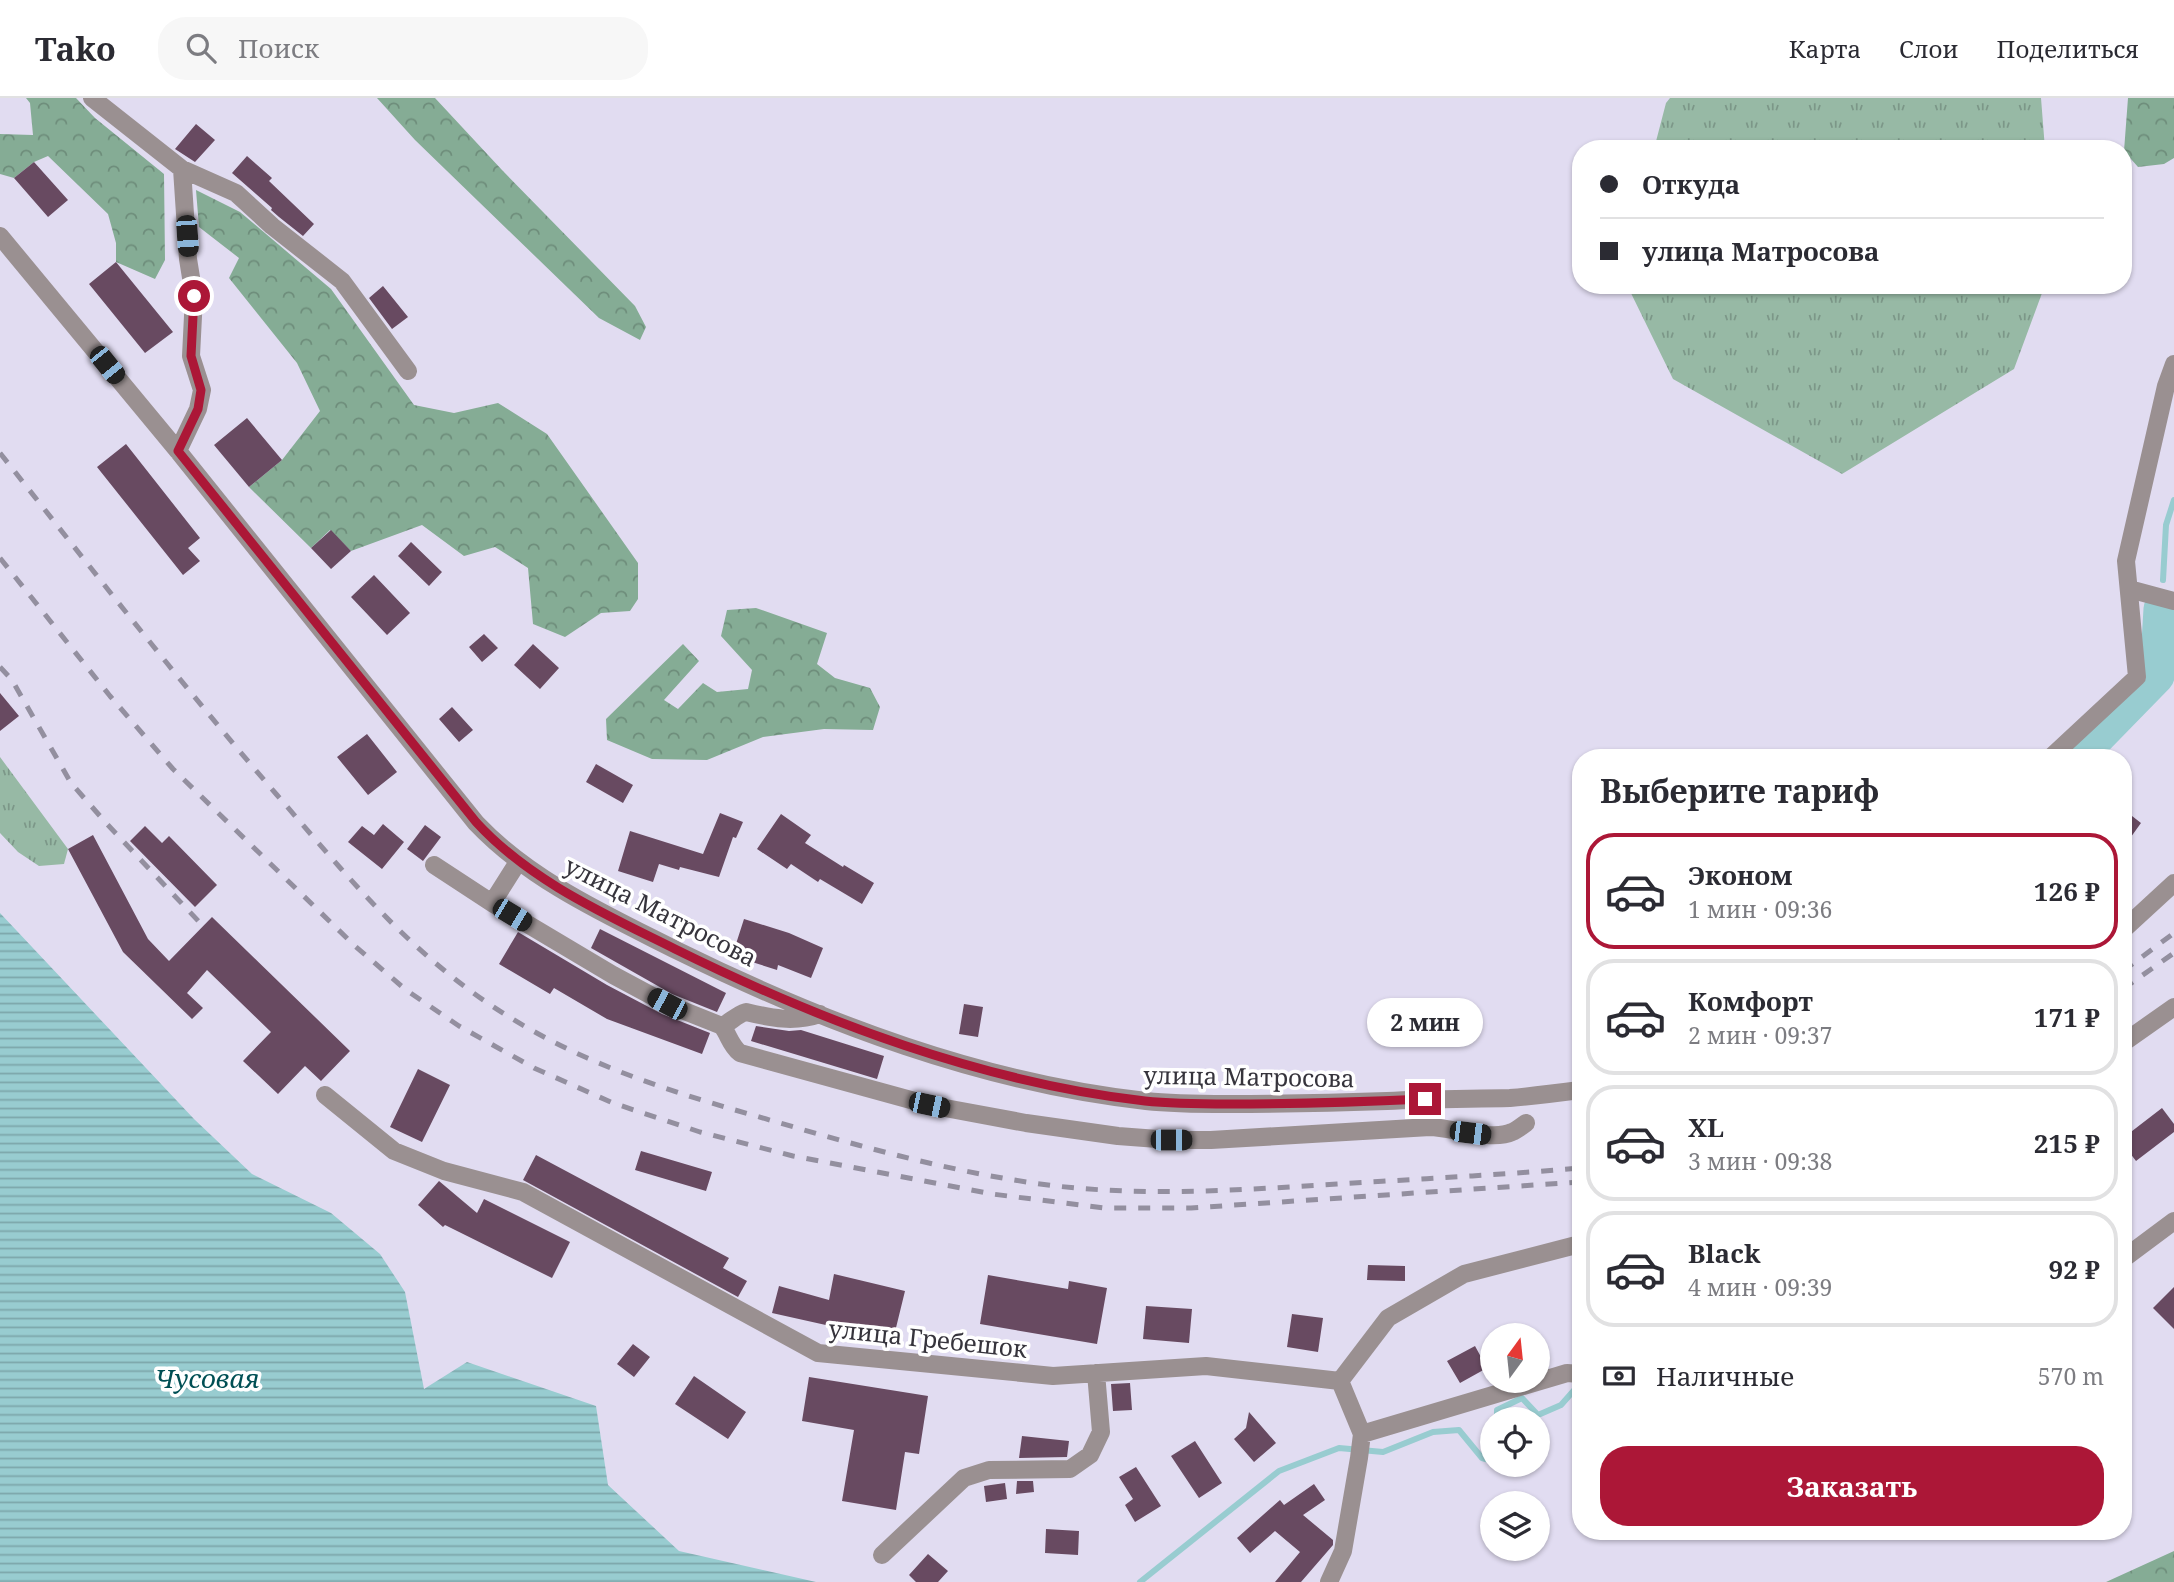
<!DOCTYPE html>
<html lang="ru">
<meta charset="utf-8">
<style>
body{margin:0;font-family:"Noto Serif",serif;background:#f7f7f7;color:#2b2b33;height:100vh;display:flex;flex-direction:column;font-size:26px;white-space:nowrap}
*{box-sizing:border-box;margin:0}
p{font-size:23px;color:#7c7c81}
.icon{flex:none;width:38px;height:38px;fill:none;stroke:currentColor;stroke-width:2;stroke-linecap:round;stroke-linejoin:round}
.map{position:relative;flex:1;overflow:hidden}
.sheet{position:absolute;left:1572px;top:651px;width:560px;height:791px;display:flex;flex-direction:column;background:#fff;border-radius:28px;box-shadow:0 2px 5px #0004}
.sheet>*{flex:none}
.guide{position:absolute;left:1572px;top:42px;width:560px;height:154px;border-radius:28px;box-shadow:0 2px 5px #0004;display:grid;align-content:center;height:154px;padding:0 28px;background:#fff}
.needle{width:46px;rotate:15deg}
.tools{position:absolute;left:1480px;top:1225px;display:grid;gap:14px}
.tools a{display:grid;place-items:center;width:70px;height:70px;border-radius:50%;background:#fff;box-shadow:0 2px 5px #0004;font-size:35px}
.end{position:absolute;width:32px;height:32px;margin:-16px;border:9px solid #ac1737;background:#fff;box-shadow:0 0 0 4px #fff}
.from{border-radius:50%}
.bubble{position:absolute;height:49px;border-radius:24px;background:#fff;box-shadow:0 2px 5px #0004;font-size:23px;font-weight:700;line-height:49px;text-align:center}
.car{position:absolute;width:21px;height:42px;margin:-21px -10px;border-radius:9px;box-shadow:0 0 5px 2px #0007;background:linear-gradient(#222 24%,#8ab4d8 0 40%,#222 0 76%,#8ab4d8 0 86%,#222 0)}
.guide b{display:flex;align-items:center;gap:24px;height:66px;font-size:26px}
.guide b+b{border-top:2px solid #e1e1e2}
.guide i{width:18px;height:18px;background:#2b2b33}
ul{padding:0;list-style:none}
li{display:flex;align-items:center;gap:21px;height:116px;margin:0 14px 10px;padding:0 14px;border:4px solid #e1e1e2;border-radius:28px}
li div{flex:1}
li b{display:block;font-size:26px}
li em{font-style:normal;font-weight:700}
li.selected{border-color:#ac1737}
li>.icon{width:63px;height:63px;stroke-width:1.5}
h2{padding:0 28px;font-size:32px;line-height:84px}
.pay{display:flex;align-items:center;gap:18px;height:77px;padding:0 28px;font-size:26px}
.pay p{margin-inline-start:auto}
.primary-button{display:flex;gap:14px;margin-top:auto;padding:14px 28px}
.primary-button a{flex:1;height:80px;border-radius:28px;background:#ac1737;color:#fff;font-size:28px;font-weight:700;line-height:80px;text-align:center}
header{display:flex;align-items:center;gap:42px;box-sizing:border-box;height:98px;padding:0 35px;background:#fff;border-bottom:2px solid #e1e1e2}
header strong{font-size:33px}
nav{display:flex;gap:38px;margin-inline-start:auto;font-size:24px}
.search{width:490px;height:63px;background:#f7f7f7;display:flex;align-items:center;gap:18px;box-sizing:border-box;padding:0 24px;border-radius:28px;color:#7c7c81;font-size:26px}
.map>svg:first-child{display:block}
.grass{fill:url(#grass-tufts)}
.forest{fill:url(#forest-crowns)}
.water{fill:url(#water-rules)}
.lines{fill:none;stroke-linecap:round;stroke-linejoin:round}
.stream{stroke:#98ccd0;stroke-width:6}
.river{stroke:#98ccd0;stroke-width:35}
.building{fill:#684a61}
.minor{stroke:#9a9091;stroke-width:18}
.rail{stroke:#938f9f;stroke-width:5;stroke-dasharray:12 12;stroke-linecap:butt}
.route{stroke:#ac1737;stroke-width:9}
.labels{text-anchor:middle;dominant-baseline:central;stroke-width:7;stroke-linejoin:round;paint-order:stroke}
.street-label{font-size:24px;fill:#36343c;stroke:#fff}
.water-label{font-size:26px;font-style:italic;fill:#004f54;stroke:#fff}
</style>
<header>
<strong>Tako</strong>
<div class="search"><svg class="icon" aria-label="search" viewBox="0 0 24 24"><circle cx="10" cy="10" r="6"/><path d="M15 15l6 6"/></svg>Поиск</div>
<nav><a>Карта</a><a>Слои</a><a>Поделиться</a></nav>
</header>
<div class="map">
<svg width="2174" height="1484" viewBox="0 0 2174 1484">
<defs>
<pattern id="grass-tufts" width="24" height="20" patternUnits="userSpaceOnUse" patternTransform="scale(1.75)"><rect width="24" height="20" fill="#97b9a5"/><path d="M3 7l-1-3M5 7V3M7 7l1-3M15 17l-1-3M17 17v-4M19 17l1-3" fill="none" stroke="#7c9788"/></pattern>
<pattern id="forest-crowns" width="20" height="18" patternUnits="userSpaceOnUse" patternTransform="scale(1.75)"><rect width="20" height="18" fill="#85ac95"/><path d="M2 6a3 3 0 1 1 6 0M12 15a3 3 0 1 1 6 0" fill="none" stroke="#6e8d7b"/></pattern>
<pattern id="water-rules" width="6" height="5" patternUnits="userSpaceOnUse" patternTransform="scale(1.75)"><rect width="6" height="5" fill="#98ccd0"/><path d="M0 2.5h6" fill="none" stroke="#7da6aa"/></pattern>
</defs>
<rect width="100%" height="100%" fill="#e1dcf1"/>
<path class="grass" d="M 1670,0 L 2041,0 L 2045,51 L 1654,51 L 1666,5 Z
M 1627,187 L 2045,187 L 2014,271 L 1842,376 L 1673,281 Z
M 0,659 L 68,751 L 64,766 L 39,768 L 18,754 L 0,735 Z"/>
<path class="forest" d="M 26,0 L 76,0 L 95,20 L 164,76 L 165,162 L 155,181 L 116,164 L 116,145 L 108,116 L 48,58 L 34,64 L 14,80 L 0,76 L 0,36 L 33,37 L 30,5 Z
M 377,0 L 435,0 L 502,72 L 635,208 L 646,229 L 640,242 L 599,220 L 415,42 Z
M 2128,0 L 2174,0 L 2174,60 L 2164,66 L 2138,69 L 2124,53 Z
M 196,92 L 240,114 L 331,191 L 414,307 L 454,315 L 498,305 L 547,336 L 638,465 L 638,501 L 630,513 L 601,515 L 565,539 L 533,526 L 528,470 L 495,449 L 464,458 L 422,427 L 351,453 L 330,432 L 311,450 L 249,389 L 282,362 L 320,313 L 297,265 L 229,180 L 239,160 L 199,129 Z
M 756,510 L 827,535 L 817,566 L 835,580 L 870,590 L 880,609 L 873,632 L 824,631 L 763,639 L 707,662 L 652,661 L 607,642 L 606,621 L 683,546 L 699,563 L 664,602 L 678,611 L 703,585 L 717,594 L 748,591 L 752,572 L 721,538 L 727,512 Z
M 2174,1453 L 2174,1484 L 2106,1484 Z"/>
<path class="water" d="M 0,815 L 194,1021 L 252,1076 L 331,1115 L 380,1156 L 405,1194 L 424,1291 L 467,1264 L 596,1308 L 608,1387 L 679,1453 L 816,1484 L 0,1484 Z"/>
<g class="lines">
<path class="stream" d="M 2163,482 L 2166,427 L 2174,402
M 1497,1321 L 1497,1312 L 1522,1300 L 1538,1317 L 1561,1307 L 1576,1290
M 1140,1484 L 1279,1373 L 1339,1350 L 1383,1354 L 1433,1334 L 1459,1332 L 1482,1360 L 1493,1363"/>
<path class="river" d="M 2077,660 L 2157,578 L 2161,511"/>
</g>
<path class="building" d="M 196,26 L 215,42 L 195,64 L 175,51 Z
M 247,58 L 272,80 L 269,83 L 314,126 L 303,138 L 279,119 L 271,112 L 272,110 L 232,75 Z
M 34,64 L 68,102 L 48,119 L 14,80 Z
M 116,164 L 173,234 L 145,255 L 89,186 Z
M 383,188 L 408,219 L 392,231 L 369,200 Z
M 247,320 L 282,362 L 249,389 L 214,347 Z
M 126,346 L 200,440 L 188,450 L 200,463 L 183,477 L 97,369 Z
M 331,432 L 351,453 L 331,471 L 311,450 Z
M 411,444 L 442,474 L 429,488 L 398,458 Z
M 374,477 L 410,515 L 387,537 L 351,499 Z
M 484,536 L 498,550 L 482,564 L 469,549 Z
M 533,546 L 559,570 L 540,591 L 514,567 Z
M 0,595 L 19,618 L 0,633 Z
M 452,609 L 473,632 L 459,644 L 439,621 Z
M 367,636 L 397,674 L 368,697 L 337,659 Z
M 596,666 L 633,687 L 623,705 L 586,684 Z
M 2123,711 L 2141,725 L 2123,750 Z
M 720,715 L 743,724 L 736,740 L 733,739 L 719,779 L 680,769 L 679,772 L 659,766 L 653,784 L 618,773 L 630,733 L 703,756 Z
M 781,716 L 811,737 L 805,745 L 843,769 L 844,767 L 874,785 L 862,806 L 820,781 L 818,784 L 791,766 L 787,771 L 757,751 Z
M 383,726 L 404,744 L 382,771 L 348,744 L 362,728 L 374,737 Z
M 425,727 L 441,739 L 423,763 L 407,751 Z
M 145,728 L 162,745 L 169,738 L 217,787 L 195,809 L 130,743 Z
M 93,737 L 148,841 L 169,863 L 212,819 L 350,953 L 321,983 L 305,968 L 278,996 L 243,963 L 271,934 L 207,872 L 187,895 L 203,910 L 192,921 L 123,854 L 68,751 Z
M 744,821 L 789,835 L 823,850 L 811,880 L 778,867 L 777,872 L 752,864 L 755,855 L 735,849 Z
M 600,831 L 726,895 L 717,914 L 672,896 L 591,850 Z
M 518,834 L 607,887 L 662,916 L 710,935 L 702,956 L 607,921 L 554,890 L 550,896 L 499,866 Z
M 964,906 L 983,909 L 978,939 L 959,936 Z
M 756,928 L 789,933 L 801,932 L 884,958 L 877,981 L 751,943 Z
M 418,971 L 450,987 L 422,1044 L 390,1029 Z
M 2162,1010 L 2174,1026 L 2174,1034 L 2136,1063 L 2123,1046 L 2123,1040 Z
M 641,1053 L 712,1074 L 706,1093 L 635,1072 Z
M 536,1057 L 729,1160 L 723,1170 L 747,1183 L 738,1199 L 523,1082 Z
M 439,1083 L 477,1115 L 484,1101 L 570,1144 L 552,1180 L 445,1127 L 443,1129 L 418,1107 Z
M 1368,1167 L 1405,1168 L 1405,1183 L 1367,1182 Z
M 834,1176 L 905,1193 L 893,1242 L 772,1215 L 779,1188 L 829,1202 Z
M 988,1177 L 1068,1191 L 1069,1183 L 1107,1190 L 1097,1246 L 980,1226 Z
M 2174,1189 L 2174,1231 L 2153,1210 Z
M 1146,1208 L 1192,1211 L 1189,1245 L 1143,1241 Z
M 1292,1216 L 1323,1220 L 1318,1254 L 1287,1249 Z
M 633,1246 L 650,1259 L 634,1279 L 617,1266 Z
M 1475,1248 L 1487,1270 L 1460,1285 L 1447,1263 Z
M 694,1278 L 746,1314 L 728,1341 L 675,1306 Z
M 809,1279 L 928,1298 L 919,1356 L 905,1354 L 896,1412 L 842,1403 L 854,1332 L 802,1323 Z
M 1130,1285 L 1132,1312 L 1113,1313 L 1111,1286 Z
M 1249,1314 L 1276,1345 L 1254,1364 L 1234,1341 L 1246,1330 Z
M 1022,1338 L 1069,1343 L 1067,1359 L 1019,1360 Z
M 1195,1343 L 1222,1385 L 1199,1400 L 1171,1358 Z
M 1136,1369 L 1161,1408 L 1135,1424 L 1125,1407 L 1133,1401 L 1119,1379 Z
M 1017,1383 L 1033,1383 L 1034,1394 L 1016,1396 Z
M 1005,1385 L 1007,1401 L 986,1404 L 984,1388 Z
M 1314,1386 L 1325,1402 L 1303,1417 L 1333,1442 L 1333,1447 L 1301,1484 L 1275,1484 L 1300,1454 L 1275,1433 L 1250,1455 L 1237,1440 L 1280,1402 L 1284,1407 Z
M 1046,1431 L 1079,1433 L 1078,1457 L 1045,1455 Z
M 928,1456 L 948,1473 L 938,1484 L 916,1484 L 909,1477 Z"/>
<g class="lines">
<path class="minor" d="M 92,0 L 182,71 L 236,95 L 272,128 L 342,183 L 408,273
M 0,138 L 178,353 L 476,725 C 531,783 607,817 678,853 C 824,925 983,985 1146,1003 C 1173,1006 1201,1006 1228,1006 C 1281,1006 1334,1005 1387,1003 C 1428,1001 1469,1001 1510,1000 C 1534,998 1557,995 1580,992
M 178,353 L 198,311 L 202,292 L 191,258 L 194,198 L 188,161 L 182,71
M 2129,491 L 2174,503
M 2050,660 L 2137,579 L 2126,463 L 2166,288 L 2174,266
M 518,764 L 492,805 L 613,877 L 667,906 L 722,928 C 729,937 730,947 740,955 L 929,1007 L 1026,1025 L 1118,1038 L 1171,1042 L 1211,1042 L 1430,1029 C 1452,1030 1493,1043 1512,1034 C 1517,1032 1522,1028 1526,1025
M 434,767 L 492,805
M 2123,832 L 2174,785
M 722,928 C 731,924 736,917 746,914 C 771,920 794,925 820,916
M 2123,945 L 2174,909
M 325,997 L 394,1053 L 444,1073 L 523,1094 L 818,1255 L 1053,1278 L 1206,1268 L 1340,1283
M 2123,1161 L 2174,1123
M 1340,1283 L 1388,1220 L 1464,1176 L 1580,1146
M 1362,1336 L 1567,1275 L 1580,1276
M 882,1457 L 964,1380 L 989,1372 L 1070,1371 L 1090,1357 L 1101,1334 L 1096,1275
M 1329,1484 L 1343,1453 L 1359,1360 L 1362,1336 L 1340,1283"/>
<path class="rail" d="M 0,355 C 91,470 181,586 277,697 C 330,758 382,822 445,873 C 540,951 640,985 756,1018 C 852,1046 948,1074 1048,1087 C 1144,1099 1240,1092 1337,1086 C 1418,1081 1499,1077 1580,1070
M 0,460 L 110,598 L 173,671 L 355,848 L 406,892 L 459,928 L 534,970 L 613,1005 L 700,1034 L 793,1058 L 992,1096 L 1104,1110 L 1191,1110 L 1580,1084
M 0,569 L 12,582 L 71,685 L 107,726 L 203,828
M 2123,873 L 2174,835
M 2123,891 L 2174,855"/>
</g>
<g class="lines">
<path class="route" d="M 194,198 L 191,258 L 201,292 L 198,311 L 178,353 L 476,724 C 530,783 605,816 675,851 C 823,924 981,984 1145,1003 C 1173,1006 1202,1006 1230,1006 C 1295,1006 1360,1004 1425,1001"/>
</g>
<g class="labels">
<g class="street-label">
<text transform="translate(661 813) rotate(27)">улица Матросова</text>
<text transform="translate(1249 978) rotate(1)">улица Матросова</text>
<text transform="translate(928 1240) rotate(6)">улица Гребешок</text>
</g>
<g class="water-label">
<text x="207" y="1280">Чусовая</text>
</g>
</g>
</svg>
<div class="tools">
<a><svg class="needle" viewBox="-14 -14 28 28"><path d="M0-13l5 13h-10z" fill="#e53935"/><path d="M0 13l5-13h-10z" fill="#7c7c81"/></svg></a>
<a><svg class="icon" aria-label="locate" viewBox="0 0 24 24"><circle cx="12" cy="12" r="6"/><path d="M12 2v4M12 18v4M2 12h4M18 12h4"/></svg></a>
<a><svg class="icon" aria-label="layers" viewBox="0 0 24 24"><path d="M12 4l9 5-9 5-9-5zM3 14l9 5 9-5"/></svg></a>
</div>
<i class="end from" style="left:194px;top:198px"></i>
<i class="end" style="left:1425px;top:1001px"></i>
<div class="bubble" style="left:1367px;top:900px;width:116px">2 мин</div>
<i class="car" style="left:187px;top:138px;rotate:176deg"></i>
<i class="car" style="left:107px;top:267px;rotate:141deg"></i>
<i class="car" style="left:512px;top:817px;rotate:121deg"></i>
<i class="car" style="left:667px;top:906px;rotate:298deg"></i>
<i class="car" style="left:929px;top:1007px;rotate:102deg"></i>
<i class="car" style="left:1470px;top:1035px;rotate:97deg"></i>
<i class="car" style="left:1171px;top:1042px;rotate:90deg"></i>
<div class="guide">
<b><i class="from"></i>Откуда</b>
<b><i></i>улица Матросова</b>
</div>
<section class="sheet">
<h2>Выберите тариф</h2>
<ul>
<li class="selected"><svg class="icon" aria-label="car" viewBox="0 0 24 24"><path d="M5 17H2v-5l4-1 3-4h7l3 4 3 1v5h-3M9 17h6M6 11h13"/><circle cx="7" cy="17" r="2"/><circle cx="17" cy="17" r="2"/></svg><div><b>Эконом</b><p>1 мин · 09:36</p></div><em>126 ₽</em></li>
<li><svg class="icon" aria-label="car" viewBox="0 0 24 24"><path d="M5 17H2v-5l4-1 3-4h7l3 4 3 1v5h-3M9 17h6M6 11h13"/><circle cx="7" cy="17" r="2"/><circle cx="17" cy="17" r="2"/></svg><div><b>Комфорт</b><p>2 мин · 09:37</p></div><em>171 ₽</em></li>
<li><svg class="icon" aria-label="car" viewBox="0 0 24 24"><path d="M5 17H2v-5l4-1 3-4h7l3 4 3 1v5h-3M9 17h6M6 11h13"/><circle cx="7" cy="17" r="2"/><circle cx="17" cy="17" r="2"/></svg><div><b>XL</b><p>3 мин · 09:38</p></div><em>215 ₽</em></li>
<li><svg class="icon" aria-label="car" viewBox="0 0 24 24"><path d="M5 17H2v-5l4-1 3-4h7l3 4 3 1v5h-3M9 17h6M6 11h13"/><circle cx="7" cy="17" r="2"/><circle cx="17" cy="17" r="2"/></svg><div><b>Black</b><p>4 мин · 09:39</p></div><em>92 ₽</em></li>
</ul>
<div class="pay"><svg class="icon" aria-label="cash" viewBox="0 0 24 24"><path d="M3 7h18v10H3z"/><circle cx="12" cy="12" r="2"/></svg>Наличные<p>570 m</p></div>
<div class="primary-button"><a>Заказать</a></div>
</section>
</div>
